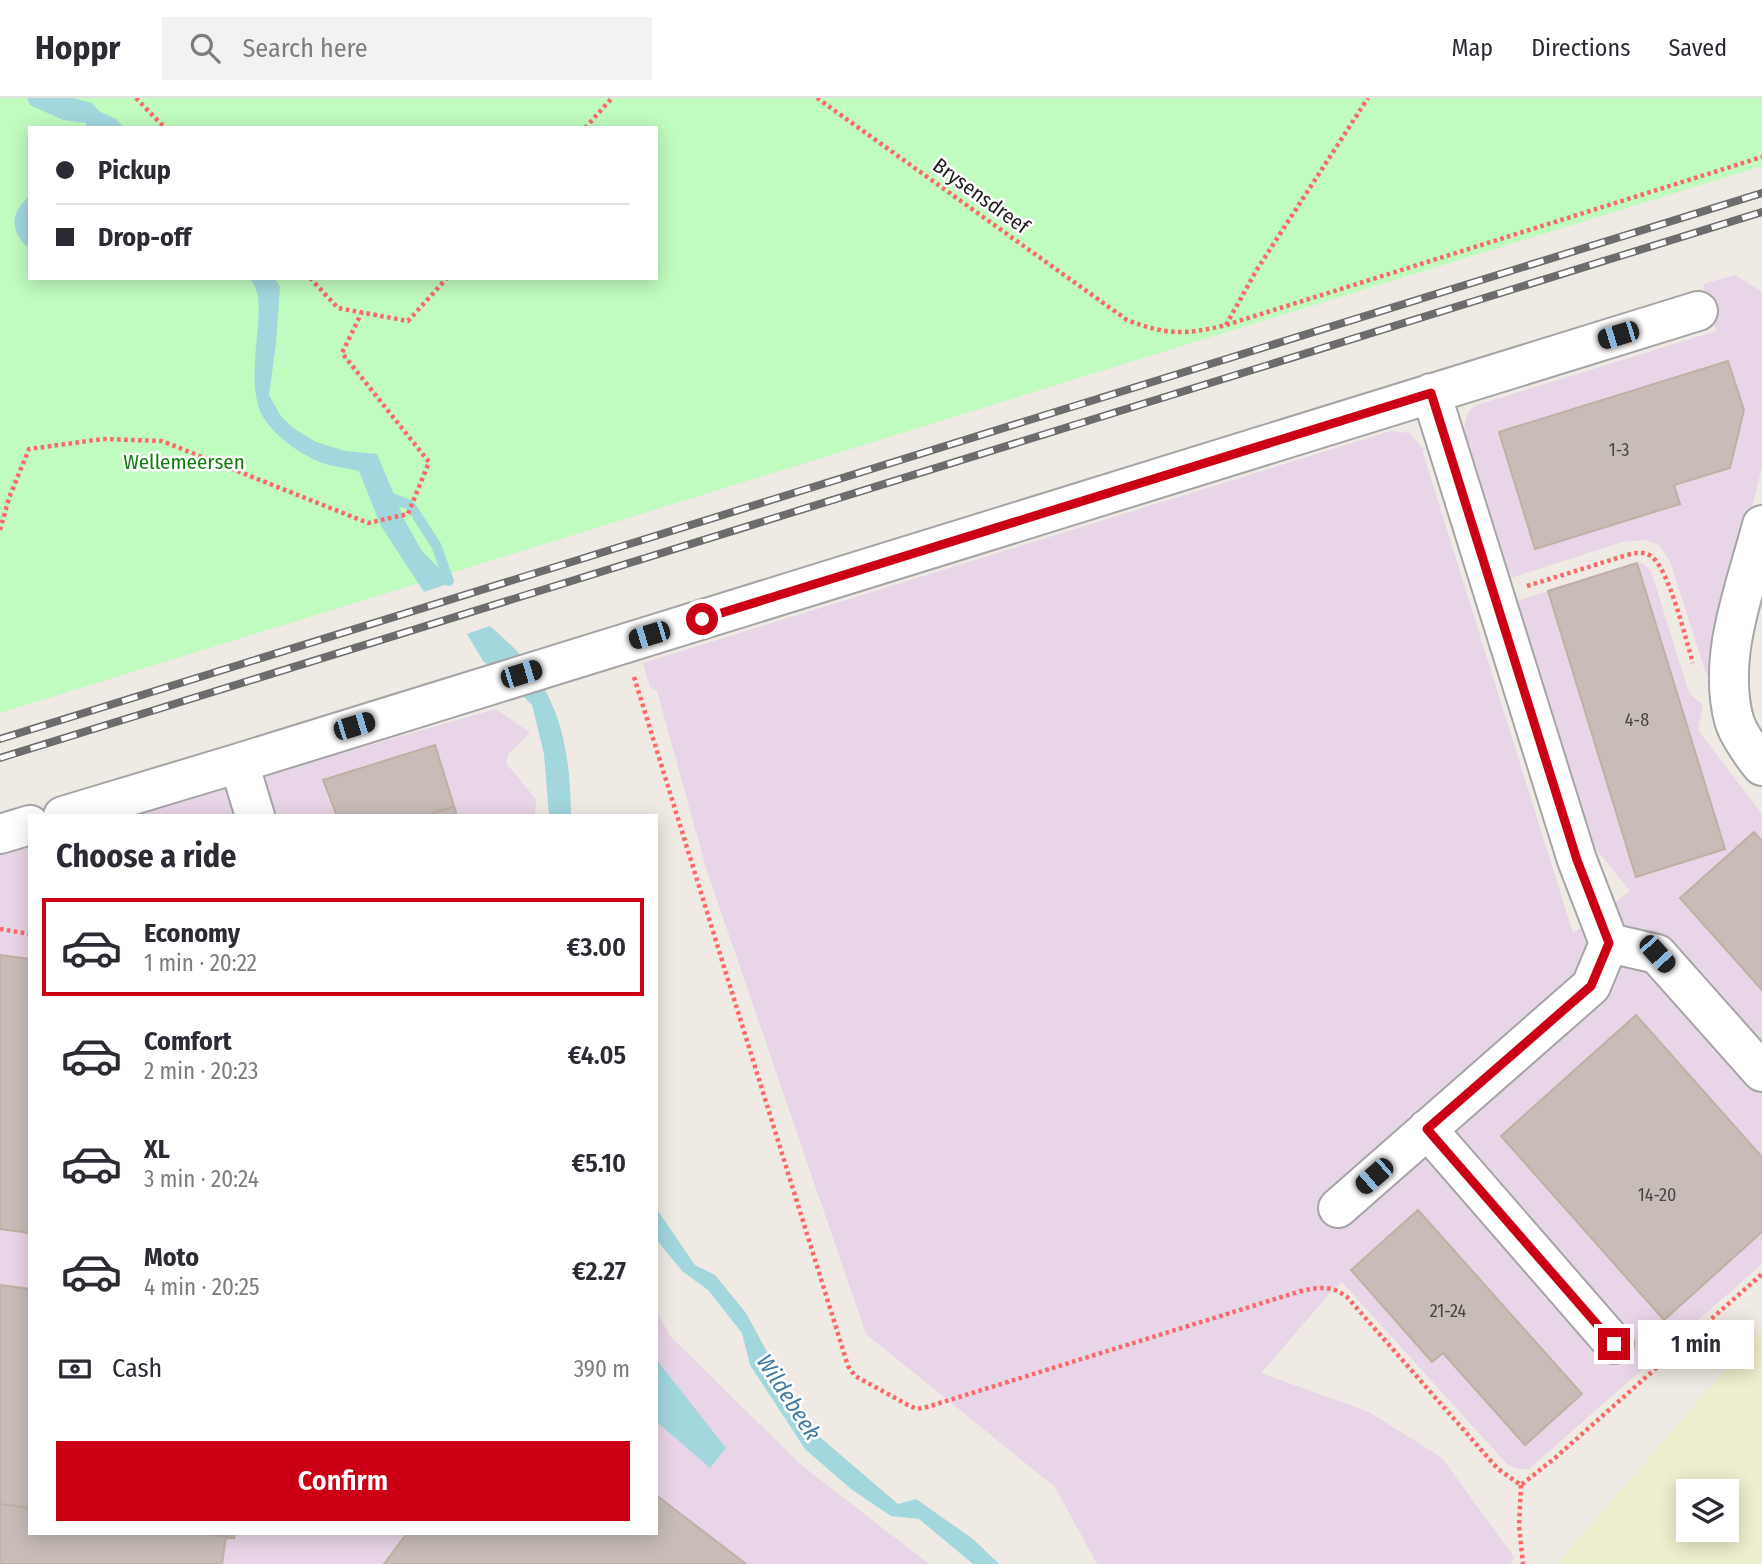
<!DOCTYPE html>
<meta charset="utf-8">
<style>
body{margin:0;font-family:"Fira Sans Condensed",sans-serif;background:#f2f2f3;color:#2b2b33;height:100vh;display:flex;flex-direction:column;font-size:26px;white-space:nowrap}
*{box-sizing:border-box;margin:0}
p{font-size:23px;color:#7c7c81}
.icon{flex:none;width:38px;height:38px;fill:none;stroke:currentColor;stroke-width:2;stroke-linecap:round;stroke-linejoin:round}
.map{position:relative;flex:1;overflow:hidden}
.drawer{position:absolute;left:28px;top:716px;width:630px;height:721px;display:flex;flex-direction:column;background:#fff;border-radius:0px;box-shadow:0 4px 18px #0003}
.drawer>*{flex:none}
.banner{position:absolute;left:28px;top:28px;width:630px;height:154px;border-radius:0px;box-shadow:0 4px 18px #0003;display:grid;align-content:center;height:154px;padding:0 28px;background:#fff}
.controls{position:absolute;left:1676px;top:1381px;display:grid;gap:14px}
.controls a{display:grid;place-items:center;width:63px;height:63px;border-radius:0px;background:#fff;box-shadow:0 4px 18px #0003;font-size:35px}
.end{position:absolute;width:32px;height:32px;margin:-16px;border:9px solid #cc0014;background:#fff;box-shadow:0 0 0 4px #fff}
.from{border-radius:50%}
.bubble{position:absolute;height:49px;border-radius:0px;background:#fff;box-shadow:0 4px 18px #0003;font-size:23px;font-weight:600;line-height:49px;text-align:center}
.car{position:absolute;width:21px;height:42px;margin:-21px -10px;border-radius:9px;box-shadow:0 0 5px 2px #0007;background:linear-gradient(#222 24%,#8ab4d8 0 40%,#222 0 76%,#8ab4d8 0 86%,#222 0)}
.banner b{display:flex;align-items:center;gap:24px;height:66px;font-size:26px}
.banner b+b{border-top:2px solid #e1e1e2}
.banner i{width:18px;height:18px;background:#2b2b33}
ul{padding:0;list-style:none}
li{display:flex;align-items:center;gap:21px;height:98px;margin:0 14px 10px;padding:0 14px;border:4px solid transparent;border-radius:0px}
li div{flex:1}
li b{display:block;font-size:26px}
li em{font-style:normal;font-weight:600}
li.current{border-color:#cc0014}
li>.icon{width:63px;height:63px;stroke-width:1.5}
h2{padding:0 28px;font-size:32px;line-height:84px}
.pay{display:flex;align-items:center;gap:18px;height:77px;padding:0 28px;font-size:26px}
.pay p{margin-inline-start:auto}
.primary-button{display:flex;gap:14px;margin-top:auto;padding:14px 28px}
.primary-button a{flex:1;height:80px;border-radius:0px;background:#cc0014;color:#fff;font-size:28px;font-weight:600;line-height:80px;text-align:center}
header{display:flex;align-items:center;gap:42px;box-sizing:border-box;height:98px;padding:0 35px;background:#fff;border-bottom:2px solid #e1e1e2}
header strong{font-size:33px}
nav{display:flex;gap:38px;margin-inline-start:auto;font-size:24px}
.search{width:490px;height:63px;background:#f2f2f3;display:flex;align-items:center;gap:18px;box-sizing:border-box;padding:0 24px;border-radius:0px;color:#7c7c81;font-size:26px}
.map>svg:first-child{display:block}
.industrial{fill:#e8d5e7}
.farmland{fill:#efeece;fill-rule:evenodd}
.park{fill:#c0fbbf;fill-rule:evenodd}
.water{fill:#a2d7de}
.lines{fill:none;stroke-linecap:round;stroke-linejoin:round}
.stream{stroke:#a2d7de;stroke-width:10}
.building{fill:#c7bcb7;stroke:#c1afa5;stroke-width:2}
.minor-casing{stroke:#a5a5a5;stroke-width:42}
.path{stroke:#fd6766;stroke-width:4.5;stroke-dasharray:3.5 3.5;stroke-linecap:butt}
.minor{stroke:#fff;stroke-width:38}
.rail-casing{stroke:#6c6c6c;stroke-width:8}
.rail{stroke:#fff;stroke-width:5;stroke-dasharray:16;stroke-linecap:butt}
.route{stroke:#cc0014;stroke-width:9}
.labels{text-anchor:middle;dominant-baseline:central;stroke-width:5;stroke-linejoin:round;paint-order:stroke}
.number-label{font-size:18px;fill:#484644}
.street-label{font-size:21px;fill:#1e1e1e;stroke:#fff}
.park-label{font-size:21px;fill:#0b7f09;stroke:#fff}
.water-label{font-size:23px;font-style:italic;fill:#427aa0;stroke:#fff}
</style>
<header>
<strong>Hoppr</strong>
<div class="search"><svg class="icon" aria-label="search" viewBox="0 0 24 24"><circle cx="10" cy="10" r="6"/><path d="M15 15l6 6"/></svg>Search here</div>
<nav><a>Map</a><a>Directions</a><a>Saved</a></nav>
</header>
<div class="map">
<svg width="1762" height="1466" viewBox="0 0 1762 1466">
<rect width="100%" height="100%" fill="#efeae3"/>
<path class="industrial" d="M 1735,177 L 1762,194 L 1762,369 L 1710,581 L 1706,576 L 1670,463 L 1659,447 L 1645,442 L 1622,444 L 1511,480 L 1466,339 L 1422,352 L 1573,835 L 1630,793 L 1592,746 L 1517,503 L 1637,465 L 1643,466 L 1651,473 L 1689,595 L 1703,607 L 1698,632 L 1762,716 L 1762,1166 L 1529,1371 L 1517,1371 L 1507,1366 L 1342,1184 L 1330,1195 L 1261,1275 L 1369,1314 L 1442,1360 L 1514,1459 L 1511,1466 L 1097,1466 L 1055,1389 L 866,1236 L 706,770 L 657,593 L 650,589 L 643,565 L 1391,333 L 1410,335 L 1422,350 L 1466,337 L 1464,328 L 1468,315 L 1473,309 L 1480,306 L 1716,233 L 1703,186 Z
M 496,611 L 530,635 L 508,656 L 506,665 L 536,701 L 535,717 L 117,718 L 336,652 L 338,656 Z
M 30,745 L 30,1435 L 656,1435 L 656,1212 L 670,1238 L 800,1366 L 929,1466 L 0,1466 L 0,754 Z"/>
<path class="farmland" d="M 1760,1232 L 1762,1235 L 1762,1466 L 1557,1466 ZM 1689,1393 L 1727,1393 L 1727,1432 L 1689,1432 Z"/>
<path class="park" d="M 0,0 L 1762,0 L 1762,68 L 0,615 ZM 30,30 L 656,30 L 656,180 L 30,180 Z"/>
<path class="water" d="M 27,0 L 73,0 L 92,5 L 99,13 L 116,21 L 124,30 L 86,30 L 86,25 L 63,22 L 30,7 Z
M 30,97 L 30,150 C 19,144 11,129 16,116 C 18,109 26,102 30,97 Z
M 249,180 L 274,180 L 280,188 L 276,246 L 269,297 L 280,317 L 293,330 L 316,344 L 345,353 L 377,356 L 405,423 L 422,453 L 453,484 L 424,494 L 381,428 L 359,373 C 345,369 330,369 317,363 C 294,352 262,330 257,303 C 252,279 256,250 258,226 C 259,209 261,193 249,180 Z
M 490,528 C 501,538 513,548 522,559 C 563,606 570,658 571,717 L 549,717 L 544,656 L 532,607 L 504,578 L 483,563 L 467,536 Z
M 656,1110 L 695,1167 L 715,1177 L 746,1215 L 772,1263 L 815,1335 L 898,1406 L 916,1401 L 973,1441 L 999,1466 L 973,1466 L 919,1421 L 891,1418 L 851,1391 L 805,1351 L 750,1267 L 742,1235 L 708,1192 L 682,1173 L 656,1141 Z
M 656,1261 L 726,1350 L 710,1370 L 656,1323 Z"/>
<g class="lines">
<path class="stream" d="M 386,398 L 410,407 L 436,447 L 449,483"/>
</g>
<path class="building" d="M 1728,263 L 1744,312 L 1730,370 L 1674,387 L 1680,406 L 1535,451 L 1499,334 Z
M 1637,465 L 1725,751 L 1636,779 L 1548,493 Z
M 435,647 L 454,708 L 425,718 L 337,718 L 323,682 Z
M 454,708 L 457,718 L 425,718 Z
M 1754,734 L 1762,743 L 1762,892 L 1680,800 Z
M 0,857 L 30,861 L 30,1135 L 0,1131 Z
M 1636,917 L 1762,1059 L 1762,1134 L 1664,1222 L 1501,1038 Z
M 1418,1112 L 1582,1296 L 1525,1347 L 1443,1255 L 1432,1264 L 1351,1172 Z
M 0,1187 L 30,1191 L 30,1410 L 0,1406 Z
M 656,1397 L 746,1466 L 384,1466 L 407,1435 L 656,1435 Z
M 0,1406 L 30,1410 L 30,1435 L 201,1435 L 226,1439 L 222,1466 L 0,1466 Z
M 201,1435 L 235,1435 L 234,1440 Z"/>
<g class="lines">
<defs>
<path id="minor" d="M 1762,427 C 1746,489 1717,558 1734,622 C 1737,634 1754,659 1762,668
M 239,665 L 1698,213
M 63,718 L 239,665 L 255,718
M 0,736 L 30,727
M 1609,845 L 1657,856 L 1762,974
M 1427,1031 L 1614,1246
M 1338,1110 L 1591,888 L 1609,845 L 1577,762 L 1431,295"/>
</defs>
<use href="#minor" class="minor-casing"/>
<path class="path" d="M 136,0 L 165,30
M 817,0 L 1127,222 C 1166,237 1186,237 1226,227 L 1762,59
M 585,30 L 612,0
M 310,180 L 338,210 L 408,223 L 447,180
M 1226,227 L 1256,173 L 1368,0
M 0,432 L 9,400 L 29,351 L 103,341 L 162,343 L 368,425 L 408,416 L 429,364 L 342,255 L 362,214
M 1527,488 L 1627,457 C 1635,455 1642,453 1649,457 C 1668,465 1686,543 1693,565
M 634,579 L 848,1268 L 855,1278 L 908,1307 L 917,1311 L 927,1309 L 1301,1193 C 1320,1189 1331,1187 1347,1199 L 1498,1371 L 1521,1387 L 1555,1360 L 1762,1176
M 0,831 L 30,836
M 1521,1387 L 1519,1428 L 1523,1466"/>
<use href="#minor" class="minor"/>
<defs>
<path id="rail" d="M 0,641 L 1762,95
M 0,660 L 1762,114"/>
</defs>
<use href="#rail" class="rail-casing"/>
<use href="#rail" class="rail"/>
</g>
<g class="lines">
<path class="route" d="M 702,521 L 1431,295 L 1577,762 L 1609,845 L 1591,888 L 1427,1031 L 1614,1246"/>
</g>
<g class="labels">
<g class="number-label">
<text x="1619" y="352">1-3</text>
<text x="1637" y="622">4-8</text>
<text x="1657" y="1097">14-20</text>
<text x="1448" y="1213">21-24</text>
</g>
<g class="street-label">
<text transform="translate(981 98) rotate(36)">Brysensdreef</text>
</g>
<g class="park-label">
<text x="184" y="364">Wellemeersen</text>
</g>
<g class="water-label">
<text transform="translate(789 1299) rotate(57)">Wildebeek</text>
</g>
</g>
</svg>
<div class="controls">
<a><svg class="icon" aria-label="layers" viewBox="0 0 24 24"><path d="M12 4l9 5-9 5-9-5zM3 14l9 5 9-5"/></svg></a>
</div>
<i class="end from" style="left:702px;top:521px"></i>
<i class="end" style="left:1614px;top:1246px"></i>
<div class="bubble" style="left:1638px;top:1222px;width:116px">1 min</div>
<i class="car" style="left:1618px;top:237px;rotate:253deg"></i>
<i class="car" style="left:649px;top:537px;rotate:253deg"></i>
<i class="car" style="left:521px;top:576px;rotate:73deg"></i>
<i class="car" style="left:354px;top:628px;rotate:73deg"></i>
<i class="car" style="left:1657px;top:856px;rotate:138deg"></i>
<i class="car" style="left:1374px;top:1078px;rotate:229deg"></i>
<div class="banner">
<b><i class="from"></i>Pickup</b>
<b><i></i>Drop-off</b>
</div>
<section class="drawer">
<h2>Choose a ride</h2>
<ul>
<li class="current"><svg class="icon" aria-label="car" viewBox="0 0 24 24"><path d="M5 17H2v-5l4-1 3-4h7l3 4 3 1v5h-3M9 17h6M6 11h13"/><circle cx="7" cy="17" r="2"/><circle cx="17" cy="17" r="2"/></svg><div><b>Economy</b><p>1 min · 20:22</p></div><em>€3.00</em></li>
<li><svg class="icon" aria-label="car" viewBox="0 0 24 24"><path d="M5 17H2v-5l4-1 3-4h7l3 4 3 1v5h-3M9 17h6M6 11h13"/><circle cx="7" cy="17" r="2"/><circle cx="17" cy="17" r="2"/></svg><div><b>Comfort</b><p>2 min · 20:23</p></div><em>€4.05</em></li>
<li><svg class="icon" aria-label="car" viewBox="0 0 24 24"><path d="M5 17H2v-5l4-1 3-4h7l3 4 3 1v5h-3M9 17h6M6 11h13"/><circle cx="7" cy="17" r="2"/><circle cx="17" cy="17" r="2"/></svg><div><b>XL</b><p>3 min · 20:24</p></div><em>€5.10</em></li>
<li><svg class="icon" aria-label="car" viewBox="0 0 24 24"><path d="M5 17H2v-5l4-1 3-4h7l3 4 3 1v5h-3M9 17h6M6 11h13"/><circle cx="7" cy="17" r="2"/><circle cx="17" cy="17" r="2"/></svg><div><b>Moto</b><p>4 min · 20:25</p></div><em>€2.27</em></li>
</ul>
<div class="pay"><svg class="icon" aria-label="cash" viewBox="0 0 24 24"><path d="M3 7h18v10H3z"/><circle cx="12" cy="12" r="2"/></svg>Cash<p>390 m</p></div>
<div class="primary-button"><a>Confirm</a></div>
</section>
</div>
